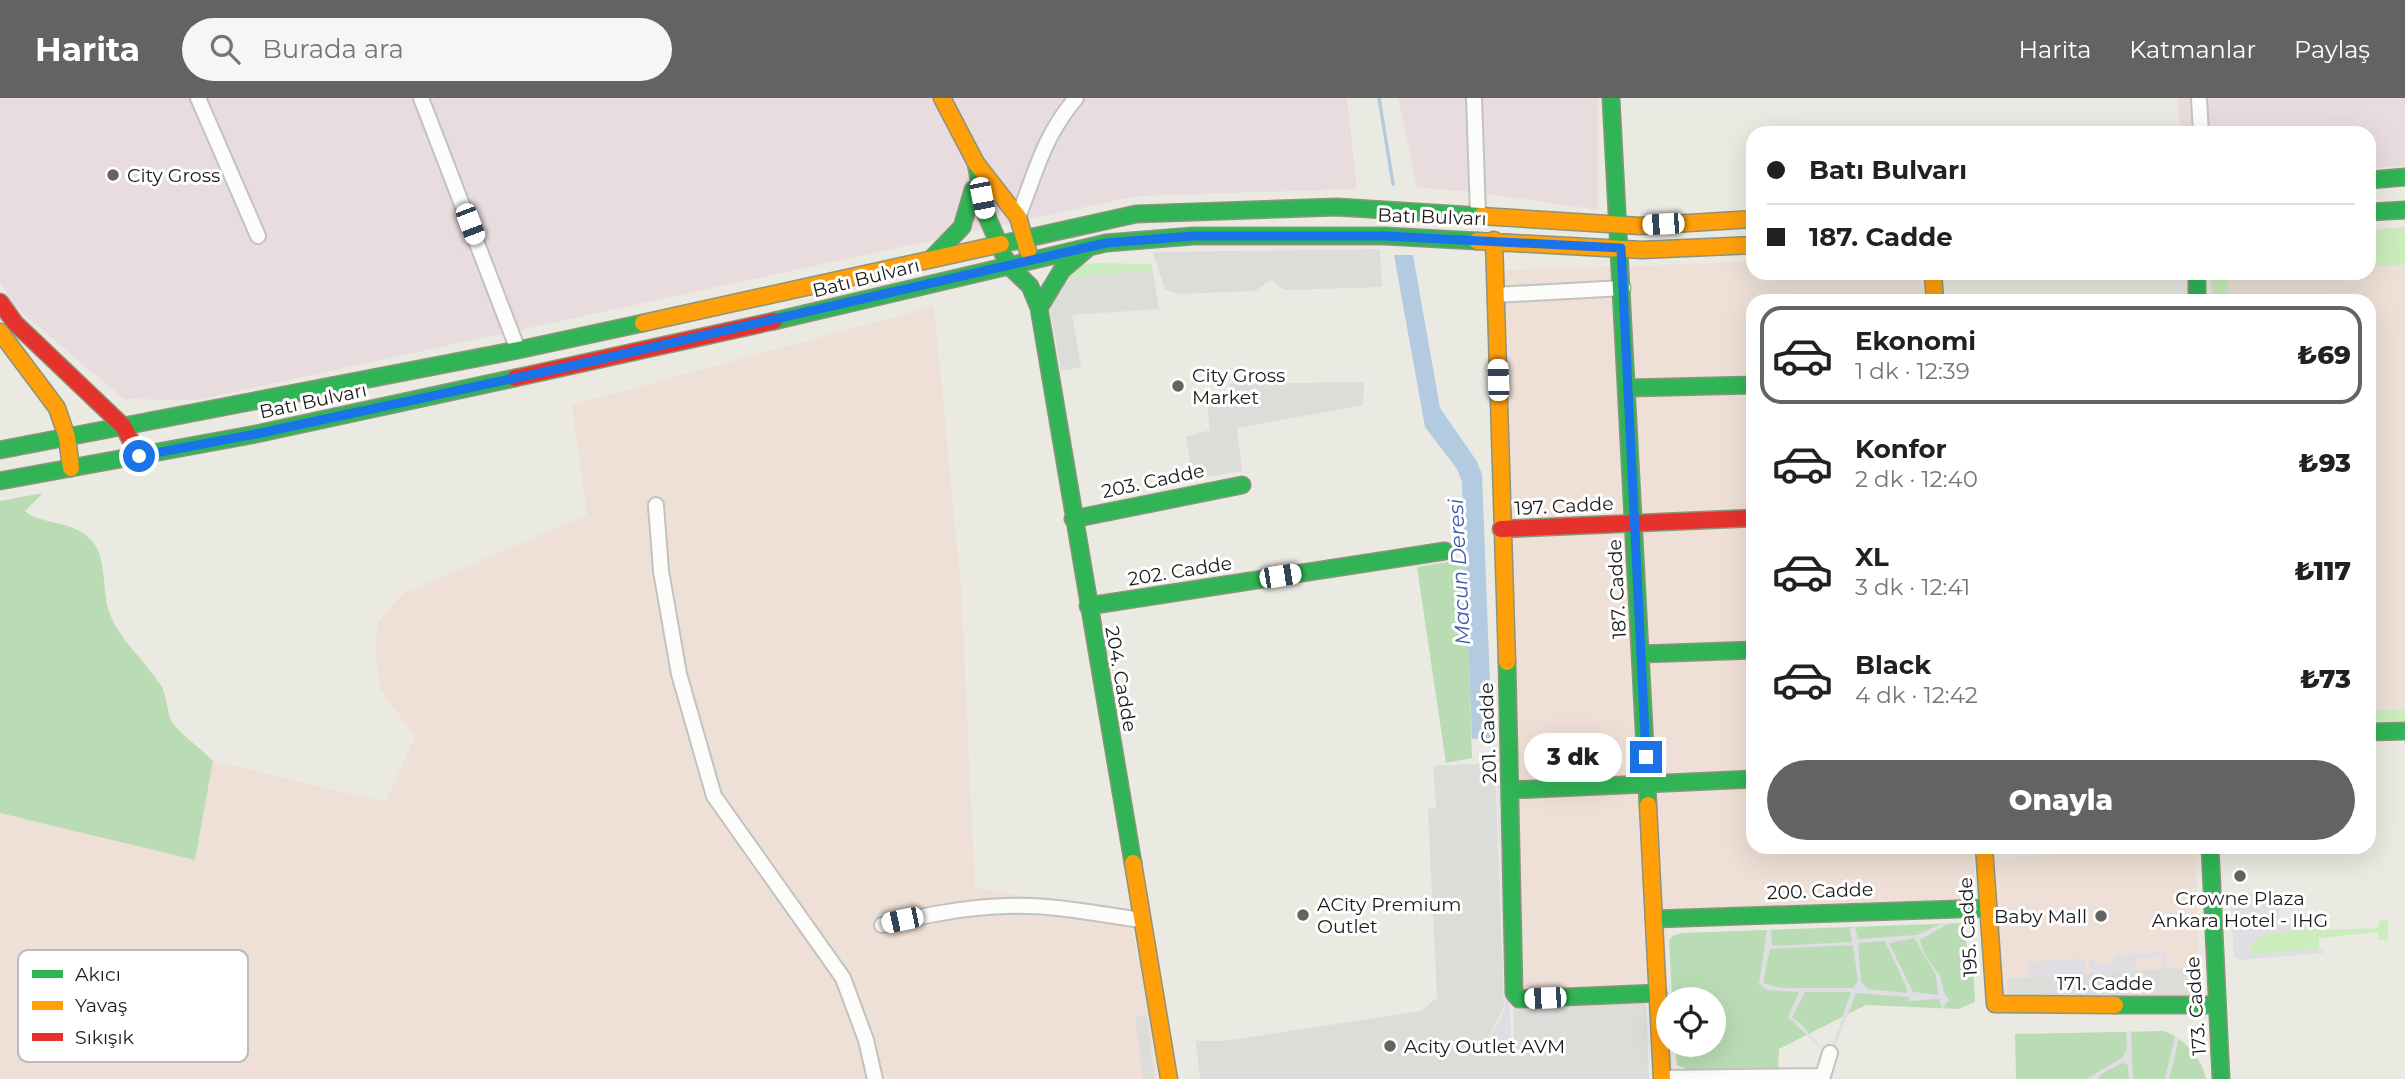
<!DOCTYPE html>
<html lang="tr">
<meta charset="utf-8">
<style>
body{margin:0;font-family:Montserrat,sans-serif;background:#f6f6f6;color:#202124;height:100vh;display:flex;flex-direction:column;font-size:26px;white-space:nowrap}
*{box-sizing:border-box;margin:0}
p{font-size:23px;color:#757577}
.icon{flex:none;width:38px;height:38px;fill:none;stroke:currentColor;stroke-width:2;stroke-linecap:round;stroke-linejoin:round}
.map{position:relative;flex:1;overflow:hidden}
.panel{position:absolute;left:1746px;top:196px;width:630px;height:560px;display:flex;flex-direction:column;background:#fff;border-radius:21px;box-shadow:0 7px 28px #0002}
.panel>*{flex:none}
.banner{position:absolute;left:1746px;top:28px;width:630px;height:154px;border-radius:21px;box-shadow:0 7px 28px #0002;display:grid;align-content:center;height:154px;padding:0 21px;background:#fff}
.buttons{position:absolute;left:1656px;top:889px;display:grid;gap:14px}
.buttons a{display:grid;place-items:center;width:70px;height:70px;border-radius:50%;background:#fff;box-shadow:0 7px 28px #0002;font-size:35px}
.end{position:absolute;width:32px;height:32px;margin:-16px;border:9px solid #1a73e8;background:#fff;box-shadow:0 0 0 4px #fff}
.from{border-radius:50%}
.bubble{position:absolute;height:49px;border-radius:24px;background:#fff;box-shadow:0 7px 28px #0002;font-size:23px;font-weight:800;line-height:49px;text-align:center}
.car{position:absolute;width:21px;height:42px;margin:-21px -10px;border-radius:9px;box-shadow:0 0 5px 2px #0007;background:linear-gradient(#fff 24%,#345 0 40%,#fff 0 76%,#345 0 86%,#fff 0)}
.banner b{display:flex;align-items:center;gap:24px;height:66px;font-size:26px}
.banner b+b{border-top:2px solid #e0e0e0}
.banner i{width:18px;height:18px;background:#202124}
ul{padding:12px 0 0;list-style:none}
li{display:flex;align-items:center;gap:21px;height:98px;margin:0 14px 10px;padding:0 7px;border:4px solid transparent;border-radius:21px}
li div{flex:1}
li b{display:block;font-size:26px}
li em{font-style:normal;font-weight:800}
li.on{border-color:#636361}
li>.icon{width:63px;height:63px;stroke-width:1.5}
.action{display:flex;gap:14px;margin-top:auto;padding:14px 21px}
.action a{flex:1;height:80px;border-radius:42px;background:#636361;color:#fff;font-size:28px;font-weight:800;line-height:80px;text-align:center}
header{display:flex;align-items:center;gap:42px;box-sizing:border-box;height:98px;padding:0 35px;background:#636361;color:#fff}
header strong{font-size:33px}
nav{display:flex;gap:38px;margin-inline-start:auto;font-size:24px}
.search{width:490px;height:63px;background:#f6f6f6;display:flex;align-items:center;gap:18px;box-sizing:border-box;padding:0 24px;border-radius:38px;color:#757577;font-size:26px}
.map>svg:first-child{display:block}
.commercial{fill:#eee0d6}
.industrial{fill:#e9dcdf}
.grass{fill:#cbecbd}
.forest{fill:#badcb5}
.parking{fill:#dcdcd9}
.plaza{fill:#e0dee3;fill-rule:evenodd}
.water{fill:#b3cbe1}
.lines{fill:none;stroke-linecap:round;stroke-linejoin:round}
.stream{stroke:#b3cbe1;stroke-width:3.5}
.street-casing{stroke:#c2c2bf;stroke-width:18}
.fast-casing{stroke:#8c947b;stroke-width:19}
.slow-casing{stroke:#8c947b;stroke-width:19}
.jam-casing{stroke:#8c947b;stroke-width:19}
.street{stroke:#fcfcfb;stroke-width:14}
.fast{stroke:#30b455;stroke-width:16}
.slow{stroke:#ff9f0a;stroke-width:16}
.jam{stroke:#e5322d;stroke-width:16}
.route{stroke:#1a73e8;stroke-width:9}
.poi-dot{fill:#636361;stroke:#fff;stroke-width:2.5}
.labels{text-anchor:middle;dominant-baseline:central;stroke-width:6;stroke-linejoin:round;paint-order:stroke}
.poi-label{font-size:19px;fill:#1b1b1b;stroke:#fff;text-anchor:start}
.street-label{font-size:19px;fill:#1b1b1b;stroke:#fff}
.water-label{font-size:21px;font-style:italic;fill:#405bb2;stroke:#fff}
.key{fill:#fff;stroke:#bbb;stroke-width:2}
.key-label{font-size:19px;fill:#1b1b1b}
</style>
<header>
<strong>Harita</strong>
<div class="search"><svg class="icon" aria-label="search" viewBox="0 0 24 24"><circle cx="10" cy="10" r="6"/><path d="M15 15l6 6"/></svg>Burada ara</div>
<nav><a>Harita</a><a>Katmanlar</a><a>Paylaş</a></nav>
</header>
<div class="map">
<svg width="2405" height="981" viewBox="0 0 2405 981">
<rect width="100%" height="100%" fill="#eaeae2"/>
<path class="commercial" d="M 2405,129 L 2405,623 L 2370,624 L 2370,203 L 2212,203 L 2211,175 L 2370,175 L 2370,132 Z
M 1753,164 L 1754,175 L 1939,175 L 1941,203 L 1754,203 L 1754,749 L 1972,749 L 1976,805 L 1667,831 L 1667,884 L 1519,896 L 1503,172 Z
M 934,208 L 961,491 L 975,790 L 1128,815 L 1149,908 L 1157,981 L 0,981 L 0,715 L 195,762 L 213,663 L 385,704 L 415,639 L 381,592 L 375,553 L 378,524 L 402,496 L 587,417 L 572,307 Z
M 2148,749 L 2196,749 L 2199,895 L 2002,904 L 1995,761 Z"/>
<path class="industrial" d="M 0,0 L 1347,0 L 1357,91 L 1136,98 L 197,302 L 124,301 L 14,208 L 0,183 Z
M 1398,0 L 1598,0 L 1598,112 L 1482,95 L 1417,89 Z
M 2177,0 L 2405,0 L 2405,68 L 2370,70 L 2370,35 L 2181,35 Z"/>
<path class="grass" d="M 2405,129 L 2405,167 L 2370,168 L 2370,132 Z
M 1095,165 L 1151,166 L 1153,173 L 1084,177 L 1064,184 L 1079,167 Z
M 2211,175 L 2228,175 L 2228,199 L 2223,199 L 2223,203 L 2212,203 Z
M 2405,612 L 2405,623 L 2370,624 L 2370,613 Z
M 2388,822 L 2388,842 L 2379,842 L 2378,834 L 2319,840 L 2319,851 L 2250,857 C 2251,829 2285,833 2306,831 L 2310,826 L 2325,825 L 2326,832 L 2379,830 L 2379,823 Z"/>
<path class="forest" d="M 43,395 L 25,413 C 39,427 73,421 92,443 C 108,461 101,494 110,516 C 119,541 145,563 160,586 C 167,596 166,610 171,622 C 176,633 204,653 213,663 L 195,762 L 0,715 L 0,403 Z
M 1466,461 L 1472,660 L 1446,665 L 1417,469 Z
M 1964,825 L 1968,859 L 1973,860 L 1975,904 L 1958,911 L 1866,907 L 1779,951 L 1778,973 L 1691,973 L 1677,967 L 1675,947 L 1713,947 L 1713,901 L 1672,901 L 1669,843 L 1672,838 L 1682,835 Z
M 2164,933 C 2184,940 2202,960 2206,981 L 2016,981 L 2015,936 Z"/>
<path class="parking" d="M 1380,151 L 1382,189 L 1284,192 L 1271,182 L 1255,193 L 1180,196 L 1165,192 L 1153,154 Z
M 1153,173 L 1159,211 L 1072,217 L 1081,269 L 1061,273 L 1050,211 L 1050,203 L 1061,195 L 1064,184 L 1084,177 Z
M 1364,284 L 1363,307 L 1237,330 L 1242,373 L 1193,381 L 1186,339 L 1210,332 L 1207,302 L 1229,300 L 1229,286 Z
M 1495,665 L 1504,909 L 1485,946 L 1514,944 L 1513,906 L 1646,901 L 1649,981 L 1200,981 L 1196,943 L 1224,943 L 1421,913 L 1437,900 L 1428,711 L 1436,710 L 1433,668 Z
M 2190,869 L 2192,901 L 2008,913 L 2007,881 Z
M 1147,917 L 1154,981 L 1143,981 L 1135,918 Z"/>
<path class="plaza" d="M 1497,679 L 1501,697 L 1499,717 L 1503,720 L 1504,743 L 1500,747 L 1504,778 L 1501,781 L 1506,797 L 1511,942 L 1487,944 L 1505,911 Z
M 2255,795 L 2259,804 L 2279,808 L 2280,827 L 2310,826 L 2306,831 L 2260,837 L 2251,848 L 2250,857 L 2319,851 L 2324,852 L 2324,855 L 2241,862 L 2234,859 L 2230,796 Z
M 1940,826 L 1948,826 L 1920,842 L 1925,857 L 1940,878 L 1944,894 L 1949,903 L 1945,905 L 1945,909 L 1942,910 L 1939,901 L 1909,903 L 1908,899 L 1856,895 L 1833,955 L 1830,955 L 1851,894 L 1805,894 L 1792,919 L 1802,927 L 1826,955 L 1788,919 L 1799,894 L 1768,892 L 1759,886 L 1767,832 L 1771,832 L 1772,848 L 1852,844 L 1850,830 L 1855,829 L 1858,841 L 1917,837 ZM 1914,840 L 1936,877 L 1938,897 L 1913,894 L 1889,845 ZM 1885,843 L 1907,891 L 1906,895 L 1868,891 L 1861,884 L 1858,845 ZM 1853,847 L 1858,883 L 1853,890 L 1781,890 L 1763,885 L 1770,851 Z
M 2166,853 L 2167,870 L 2163,870 L 2162,859 L 2135,861 L 2135,873 L 2090,876 L 2089,860 L 2104,867 L 2115,861 L 2115,857 Z
M 2085,860 L 2086,876 L 2029,880 L 2028,864 Z
M 2131,933 L 2133,981 L 2129,981 L 2128,968 L 2124,964 L 2101,976 L 2098,981 L 2086,981 L 2122,960 L 2127,951 L 2126,934 Z
M 2175,938 L 2179,941 L 2169,981 L 2165,981 Z"/>
<path class="water" d="M 1394,157 L 1413,157 L 1440,310 L 1476,362 L 1482,376 L 1492,640 L 1472,641 L 1462,384 L 1457,371 L 1425,329 Z"/>
<g class="lines">
<path class="stream" d="M 1379,0 L 1393,86"/>
<defs>
<path id="street" d="M 198,0 L 258,138
M 421,0 L 518,252
M 1474,0 L 1478,116
M 2199,0 L 2201,35
M 1018,119 C 1037,72 1042,41 1076,0
M 1495,197 L 1623,190
M 656,407 L 661,473 L 679,576 L 714,698 L 843,880 L 866,942 L 875,981
M 882,827 C 923,818 964,809 1006,808 C 1051,806 1097,816 1141,822
M 1662,980 L 1823,978 L 1830,955"/>
<path id="fast" d="M 1611,0 L 1648,707
M 976,65 L 985,114 L 1008,167 L 1030,188 L 1039,210 L 1133,765
M 2370,82 L 2405,79
M 2370,114 L 2405,112
M 1001,146 L 1136,116 L 1337,109 L 1481,118
M 933,159 L 962,129 L 973,92 L 978,87
M 2197,175 L 2197,203
M 1039,210 L 1062,172 L 1088,150
M 774,223 L 1106,145 L 1193,138 L 1385,138 L 1477,143
M 1628,290 L 1754,287
M 0,352 L 518,252 L 643,225
M 0,383 L 256,336 L 515,280
M 1073,421 L 1242,387
M 1088,508 L 1445,453
M 1641,556 L 1754,552
M 1507,564 L 1514,895 L 1519,901 L 1658,895
M 2370,634 L 2405,633
M 1511,692 L 1754,681
M 2210,749 L 2221,981
M 1654,821 L 1988,810
M 2115,907 L 2215,907"/>
<path id="slow" d="M 942,0 L 976,65 L 1018,119 L 1028,153
M 1481,118 L 1640,128 L 1754,121
M 1494,142 L 1507,564
M 1477,143 L 1642,152 L 1754,147
M 1933,175 L 1935,203
M 643,225 L 1001,146
M 0,234 L 57,310 L 67,339 L 71,370
M 1648,707 L 1662,981
M 1984,749 L 1995,906 L 2115,907
M 1133,765 L 1169,981"/>
<path id="jam" d="M 0,204 L 15,225 L 123,328 L 139,358
M 515,280 L 774,223
M 1501,431 L 1754,420"/>
</defs>
<use href="#street" class="street-casing"/>
<use href="#fast" class="fast-casing"/>
<use href="#slow" class="slow-casing"/>
<use href="#jam" class="jam-casing"/>
<use href="#street" class="street"/>
<use href="#fast" class="fast"/>
<use href="#slow" class="slow"/>
<use href="#jam" class="jam"/>
</g>
<g class="lines">
<path class="route" d="M 139,358 L 256,336 L 571,268 L 1106,145 L 1193,138 L 1385,138 L 1621,150 L 1646,659"/>
</g>
<g class="poi-dot">
<circle cx="113" cy="77" r="7"/>
<circle cx="1178" cy="288" r="7"/>
<circle cx="2240" cy="778" r="7"/>
<circle cx="1303" cy="817" r="7"/>
<circle cx="2101" cy="818" r="7"/>
<circle cx="1390" cy="948" r="7"/>
</g>
<g class="labels">
<g class="poi-label">
<text x="127" y="77">City Gross</text>
<text x="1192" y="277">City Gross<tspan x="1192" dy="22">Market</tspan></text>
<text x="2240" y="800" text-anchor="middle">Crowne Plaza<tspan x="2240" dy="22">Ankara Hotel - IHG</tspan></text>
<text x="1317" y="806">ACity Premium<tspan x="1317" dy="22">Outlet</tspan></text>
<text x="2087" y="818" text-anchor="end">Baby Mall</text>
<text x="1404" y="948">Acity Outlet AVM</text>
</g>
<g class="street-label">
<text transform="translate(1432 119) rotate(2)">Batı Bulvarı</text>
<text transform="translate(866 180) rotate(-14)">Batı Bulvarı</text>
<text transform="translate(313 303) rotate(-12)">Batı Bulvarı</text>
<text transform="translate(1153 383) rotate(-12)">203. Cadde</text>
<text transform="translate(1564 408) rotate(-3)">197. Cadde</text>
<text transform="translate(1180 473) rotate(-9)">202. Cadde</text>
<text transform="translate(1617 491) rotate(-93)">187. Cadde</text>
<text transform="translate(1121 581) rotate(80)">204. Cadde</text>
<text transform="translate(1488 635) rotate(-92)">201. Cadde</text>
<text transform="translate(1820 793) rotate(-2)">200. Cadde</text>
<text transform="translate(1968 829) rotate(-93)">195. Cadde</text>
<text x="2105" y="885">171. Cadde</text>
<text transform="translate(2196 908) rotate(-94)">173. Cadde</text>
</g>
<g class="water-label">
<text transform="translate(1459 474) rotate(-93)">Macun Deresi</text>
</g>
</g>
<rect x="18" y="852" width="230" height="112" rx="10" class="key"/>
<rect x="32" y="872" width="31" height="8" fill="#30b455"/>
<rect x="32" y="903" width="31" height="9" fill="#ff9f0a"/>
<rect x="32" y="935" width="31" height="8" fill="#e5322d"/>
<g class="key-label">
<text x="75" y="883">Akıcı</text>
<text x="75" y="914">Yavaş</text>
<text x="75" y="946">Sıkışık</text>
</g>
</svg>
<div class="buttons">
<a><svg class="icon" aria-label="locate" viewBox="0 0 24 24"><circle cx="12" cy="12" r="6"/><path d="M12 2v4M12 18v4M2 12h4M18 12h4"/></svg></a>
</div>
<i class="end from" style="left:139px;top:358px"></i>
<i class="end" style="left:1646px;top:659px"></i>
<div class="bubble" style="left:1524px;top:635px;width:98px">3 dk</div>
<i class="car" style="left:982px;top:100px;rotate:169deg"></i>
<i class="car" style="left:470px;top:126px;rotate:159deg"></i>
<i class="car" style="left:1663px;top:126px;rotate:267deg"></i>
<i class="car" style="left:1498px;top:282px;rotate:358deg"></i>
<i class="car" style="left:1280px;top:478px;rotate:81deg"></i>
<i class="car" style="left:902px;top:822px;rotate:258deg"></i>
<i class="car" style="left:1545px;top:900px;rotate:268deg"></i>
<div class="banner">
<b><i class="from"></i>Batı Bulvarı</b>
<b><i></i>187. Cadde</b>
</div>
<section class="panel">
<ul>
<li class="on"><svg class="icon" aria-label="car" viewBox="0 0 24 24"><path d="M5 17H2v-5l4-1 3-4h7l3 4 3 1v5h-3M9 17h6M6 11h13"/><circle cx="7" cy="17" r="2"/><circle cx="17" cy="17" r="2"/></svg><div><b>Ekonomi</b><p>1 dk · 12:39</p></div><em>₺69</em></li>
<li><svg class="icon" aria-label="car" viewBox="0 0 24 24"><path d="M5 17H2v-5l4-1 3-4h7l3 4 3 1v5h-3M9 17h6M6 11h13"/><circle cx="7" cy="17" r="2"/><circle cx="17" cy="17" r="2"/></svg><div><b>Konfor</b><p>2 dk · 12:40</p></div><em>₺93</em></li>
<li><svg class="icon" aria-label="car" viewBox="0 0 24 24"><path d="M5 17H2v-5l4-1 3-4h7l3 4 3 1v5h-3M9 17h6M6 11h13"/><circle cx="7" cy="17" r="2"/><circle cx="17" cy="17" r="2"/></svg><div><b>XL</b><p>3 dk · 12:41</p></div><em>₺117</em></li>
<li><svg class="icon" aria-label="car" viewBox="0 0 24 24"><path d="M5 17H2v-5l4-1 3-4h7l3 4 3 1v5h-3M9 17h6M6 11h13"/><circle cx="7" cy="17" r="2"/><circle cx="17" cy="17" r="2"/></svg><div><b>Black</b><p>4 dk · 12:42</p></div><em>₺73</em></li>
</ul>
<div class="action"><a>Onayla</a></div>
</section>
</div>
